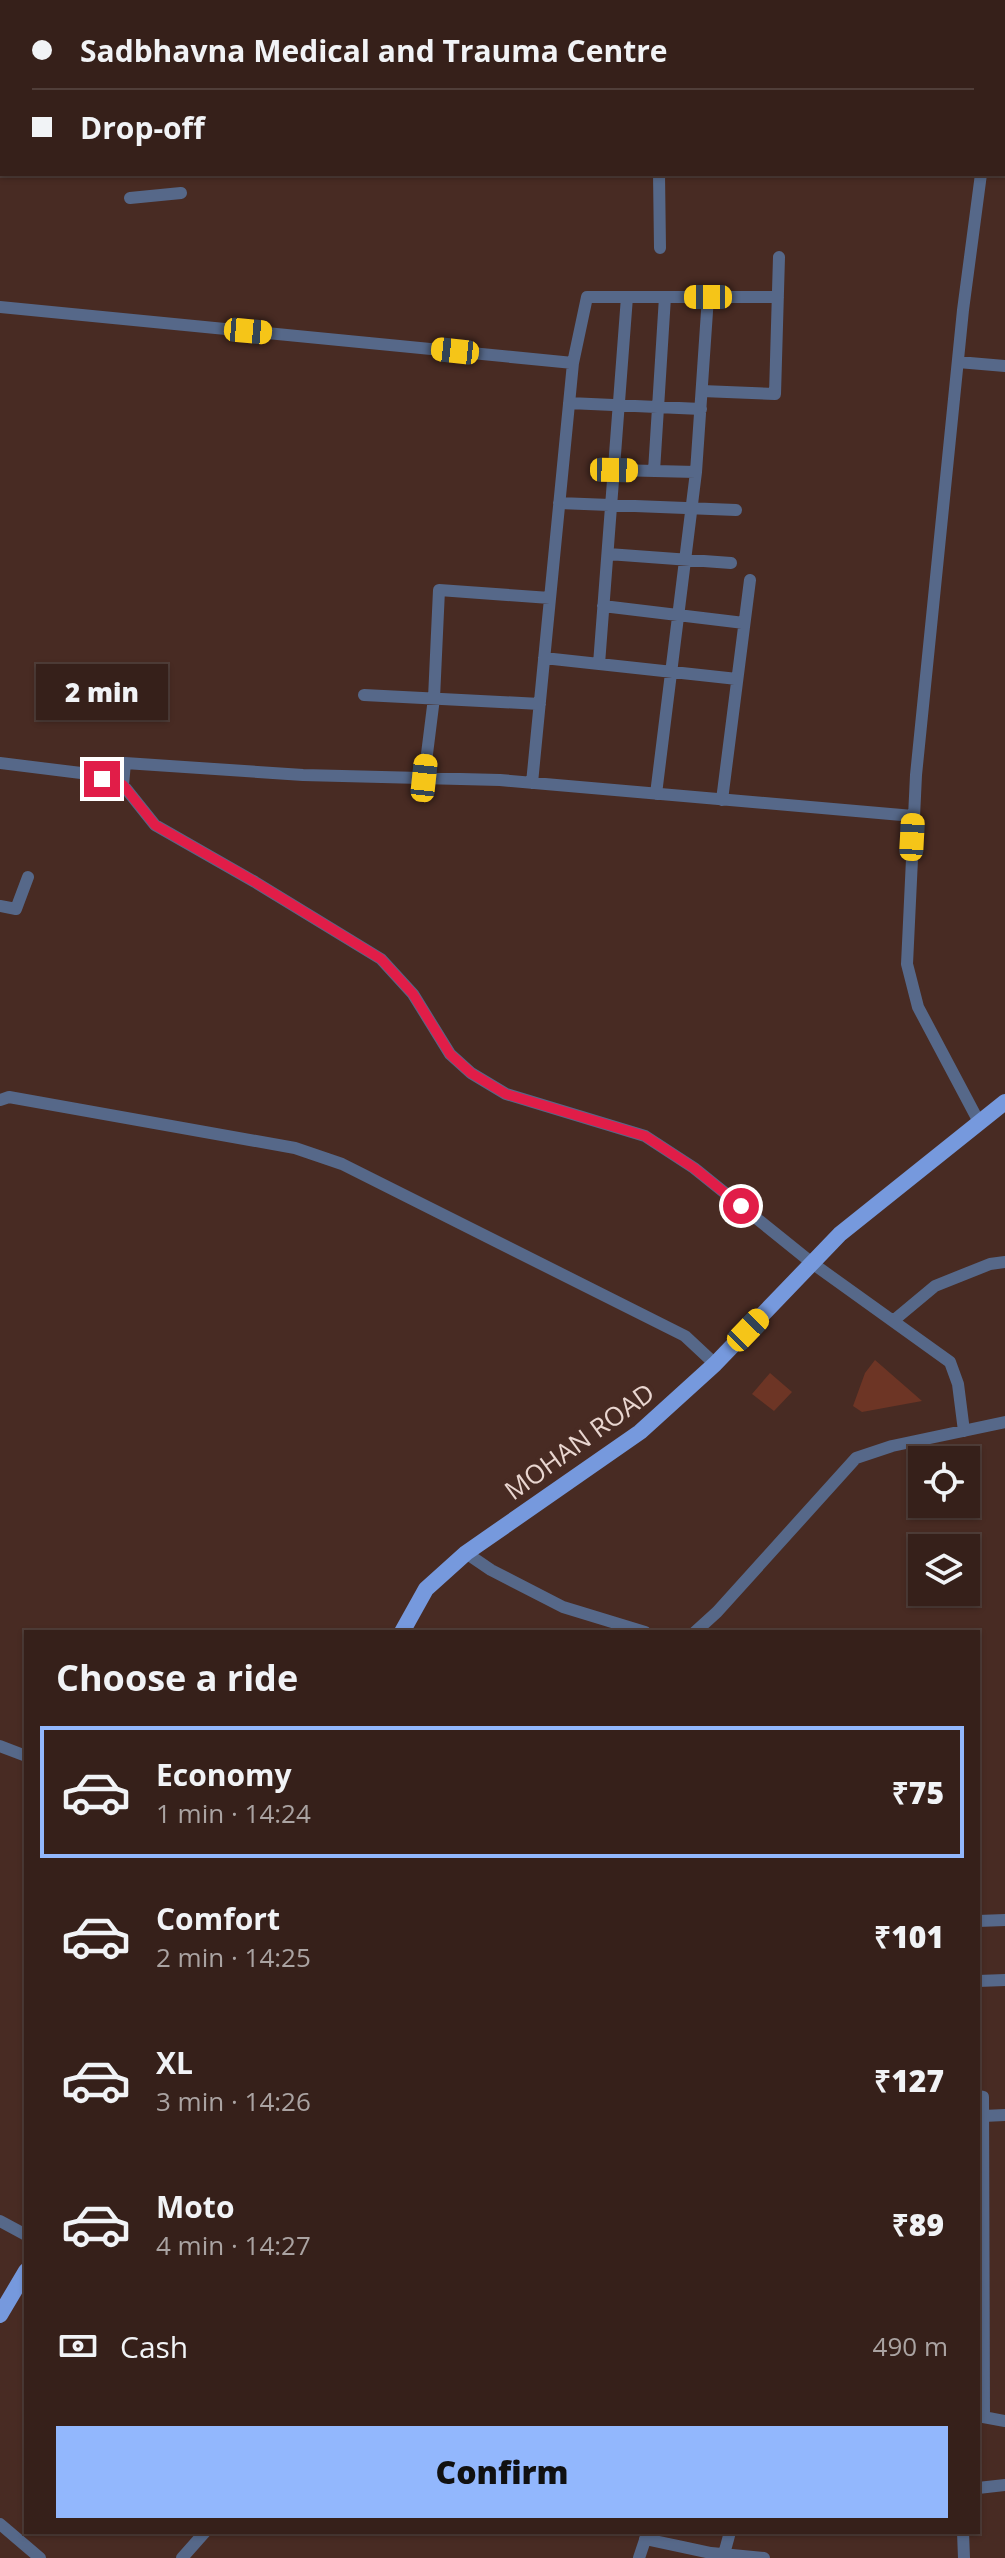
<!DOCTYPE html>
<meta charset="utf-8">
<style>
body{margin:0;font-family:"Open Sans",sans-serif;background:#3d2823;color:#f1f3f6;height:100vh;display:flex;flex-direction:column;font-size:30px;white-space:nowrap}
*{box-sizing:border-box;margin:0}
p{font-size:26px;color:#aaa3a2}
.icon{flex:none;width:44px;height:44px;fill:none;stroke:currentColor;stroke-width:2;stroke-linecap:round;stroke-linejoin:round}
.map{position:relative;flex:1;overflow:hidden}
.panel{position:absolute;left:24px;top:1630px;width:956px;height:904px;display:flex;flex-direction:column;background:#36201a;border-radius:0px;box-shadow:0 2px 6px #0004,0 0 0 2px #503e39}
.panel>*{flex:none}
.guide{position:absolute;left:0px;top:0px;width:1006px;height:176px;box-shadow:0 2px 6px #0004,0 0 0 2px #503e39;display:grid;align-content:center;height:176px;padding:0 32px;background:#36201a}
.controls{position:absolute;left:908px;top:1446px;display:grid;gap:16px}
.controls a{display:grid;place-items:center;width:72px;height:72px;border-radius:0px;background:#36201a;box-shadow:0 2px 6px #0004,0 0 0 2px #503e39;font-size:40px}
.end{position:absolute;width:36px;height:36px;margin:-18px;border:10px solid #e11d48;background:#fff;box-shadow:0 0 0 4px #fff}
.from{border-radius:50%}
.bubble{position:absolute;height:56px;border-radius:0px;background:#36201a;box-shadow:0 2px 6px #0004,0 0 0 2px #503e39;font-size:26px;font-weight:800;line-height:56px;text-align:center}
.car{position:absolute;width:24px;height:48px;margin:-24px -12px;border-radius:10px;box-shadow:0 0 6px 2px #0007;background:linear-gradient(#f5c518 24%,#345 0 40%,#f5c518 0 76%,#345 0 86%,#f5c518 0)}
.guide b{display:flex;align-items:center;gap:28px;height:76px;font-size:30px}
.guide b+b{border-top:2px solid #503e39}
.guide i{width:20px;height:20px;background:#f1f3f6}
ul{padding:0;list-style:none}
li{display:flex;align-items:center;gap:24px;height:132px;margin:0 16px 12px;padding:0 16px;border:4px solid transparent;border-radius:0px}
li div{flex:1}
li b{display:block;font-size:30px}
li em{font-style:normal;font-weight:800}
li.on{border-color:#92b7fd}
li>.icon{width:72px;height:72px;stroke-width:1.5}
h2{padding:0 32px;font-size:36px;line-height:96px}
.pay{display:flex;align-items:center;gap:20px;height:88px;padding:0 32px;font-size:30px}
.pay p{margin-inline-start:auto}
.cta{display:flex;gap:16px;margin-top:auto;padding:16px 32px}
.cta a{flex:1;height:92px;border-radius:0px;background:#92b7fd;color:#111;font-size:32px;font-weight:800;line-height:92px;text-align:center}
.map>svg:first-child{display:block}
.green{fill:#6d3525}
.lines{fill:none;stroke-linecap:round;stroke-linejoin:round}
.minor{stroke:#566889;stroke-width:12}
.major{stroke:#7699dd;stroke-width:16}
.route{stroke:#e11d48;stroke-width:10}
.labels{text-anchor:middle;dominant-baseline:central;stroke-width:8;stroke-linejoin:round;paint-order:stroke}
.street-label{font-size:26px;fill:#e9d6d0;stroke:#482b23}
</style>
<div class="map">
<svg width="1005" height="2558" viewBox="0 0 1005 2558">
<rect width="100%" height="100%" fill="#482b23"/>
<path class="green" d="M 875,1360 L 922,1401 L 862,1412 L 853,1406 L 865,1373 Z
M 770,1373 L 792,1392 L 774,1411 L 752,1394 Z"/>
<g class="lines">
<path class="minor" d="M 993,0 L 993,2
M 659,174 L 660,248
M 130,198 L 181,193
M 0,307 L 573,363
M 958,362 L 1005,366
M 702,391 L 775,394 L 779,257
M 569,403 L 701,409
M 614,470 L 696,472
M 654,471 L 665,297
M 559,503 L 736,510
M 608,554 L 731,563
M 603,606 L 744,623
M 544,658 L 737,679
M 599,664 L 627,297
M 364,695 L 540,704
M 0,763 L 81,773 L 123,785 L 155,825 L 255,882 L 381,959 L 413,994 L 450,1054 L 471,1073 L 506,1094 L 645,1136 L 694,1168 L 812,1263 L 950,1362 L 958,1384 L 964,1431
M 424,778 L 434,698 L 439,590 L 550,598
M 532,783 L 573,363 L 587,297 L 778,297
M 123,785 L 125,763 L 303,775 L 500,780 L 913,816
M 656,794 L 696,472 L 708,297
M 722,800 L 750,580
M 0,906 L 16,909 L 28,877
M 0,1100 L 9,1097 L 295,1148 L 342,1164 L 685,1336 L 715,1364
M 979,1122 L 918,1007 L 907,964 L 916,775 L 963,310 L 981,174
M 893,1321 L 935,1286 L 990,1264 L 1005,1262
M 466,1553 L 491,1570 L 563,1607 L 645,1632
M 695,1632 L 717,1612 L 856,1458 L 892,1446 L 1005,1422
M 0,1746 L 26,1756
M 978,1921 L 1005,1920
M 978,1981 L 1005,1980
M 978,2096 L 983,2097 L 984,2417
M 983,2116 L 1005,2115
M 0,2221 L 26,2235
M 978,2416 L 1005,2421
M 978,2488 L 1005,2485
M 0,2524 L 40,2558
M 963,2532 L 964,2558
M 645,2539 L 711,2553 L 764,2558
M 724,2554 L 730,2532
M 182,2558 L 205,2532
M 639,2558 L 647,2534"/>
<path class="major" d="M 402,1632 L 426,1589 L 466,1553 L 640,1432 L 715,1364 L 840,1234 L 1005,1102
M 0,2315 L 26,2271"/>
</g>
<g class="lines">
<path class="route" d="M 102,779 L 123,785 L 155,825 L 255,882 L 381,959 L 413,994 L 450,1054 L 471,1073 L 506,1094 L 645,1136 L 694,1168 L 741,1206"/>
</g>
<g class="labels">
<g class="street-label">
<text transform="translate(579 1441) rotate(-36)">MOHAN ROAD</text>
</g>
</g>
</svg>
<div class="controls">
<a><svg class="icon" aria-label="locate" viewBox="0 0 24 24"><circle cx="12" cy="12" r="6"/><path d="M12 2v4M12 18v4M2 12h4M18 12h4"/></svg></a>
<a><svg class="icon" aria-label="layers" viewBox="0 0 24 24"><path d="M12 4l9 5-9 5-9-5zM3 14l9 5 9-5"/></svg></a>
</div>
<i class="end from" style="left:741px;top:1206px"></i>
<i class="end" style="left:102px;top:779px"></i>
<div class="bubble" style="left:36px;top:664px;width:132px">2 min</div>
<i class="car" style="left:708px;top:297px;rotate:270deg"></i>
<i class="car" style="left:248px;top:331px;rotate:95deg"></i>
<i class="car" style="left:455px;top:351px;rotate:276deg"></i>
<i class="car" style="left:614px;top:470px;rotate:91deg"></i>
<i class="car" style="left:424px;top:778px;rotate:6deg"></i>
<i class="car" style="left:912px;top:837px;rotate:3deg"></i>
<i class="car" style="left:748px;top:1330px;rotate:44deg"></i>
<div class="guide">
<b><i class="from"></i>Sadbhavna Medical and Trauma Centre</b>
<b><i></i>Drop-off</b>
</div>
<section class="panel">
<h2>Choose a ride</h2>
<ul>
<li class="on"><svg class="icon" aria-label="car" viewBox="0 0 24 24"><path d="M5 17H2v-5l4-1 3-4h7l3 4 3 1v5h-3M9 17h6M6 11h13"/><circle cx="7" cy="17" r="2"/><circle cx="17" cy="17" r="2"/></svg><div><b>Economy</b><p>1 min · 14:24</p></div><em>₹75</em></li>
<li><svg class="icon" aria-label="car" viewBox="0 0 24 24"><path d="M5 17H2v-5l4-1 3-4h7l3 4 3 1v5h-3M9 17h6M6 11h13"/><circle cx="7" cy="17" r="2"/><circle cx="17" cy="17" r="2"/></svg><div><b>Comfort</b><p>2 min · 14:25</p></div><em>₹101</em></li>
<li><svg class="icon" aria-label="car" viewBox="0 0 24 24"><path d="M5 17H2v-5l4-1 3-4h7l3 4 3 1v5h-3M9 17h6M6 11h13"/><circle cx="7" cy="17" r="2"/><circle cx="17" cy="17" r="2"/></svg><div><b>XL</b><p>3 min · 14:26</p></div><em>₹127</em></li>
<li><svg class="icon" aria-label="car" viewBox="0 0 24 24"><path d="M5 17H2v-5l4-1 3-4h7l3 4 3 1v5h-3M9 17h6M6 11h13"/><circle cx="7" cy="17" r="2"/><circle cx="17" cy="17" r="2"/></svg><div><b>Moto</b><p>4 min · 14:27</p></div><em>₹89</em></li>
</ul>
<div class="pay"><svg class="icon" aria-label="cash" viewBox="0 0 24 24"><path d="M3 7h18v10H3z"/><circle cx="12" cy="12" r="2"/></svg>Cash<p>490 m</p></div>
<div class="cta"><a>Confirm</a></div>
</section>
</div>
